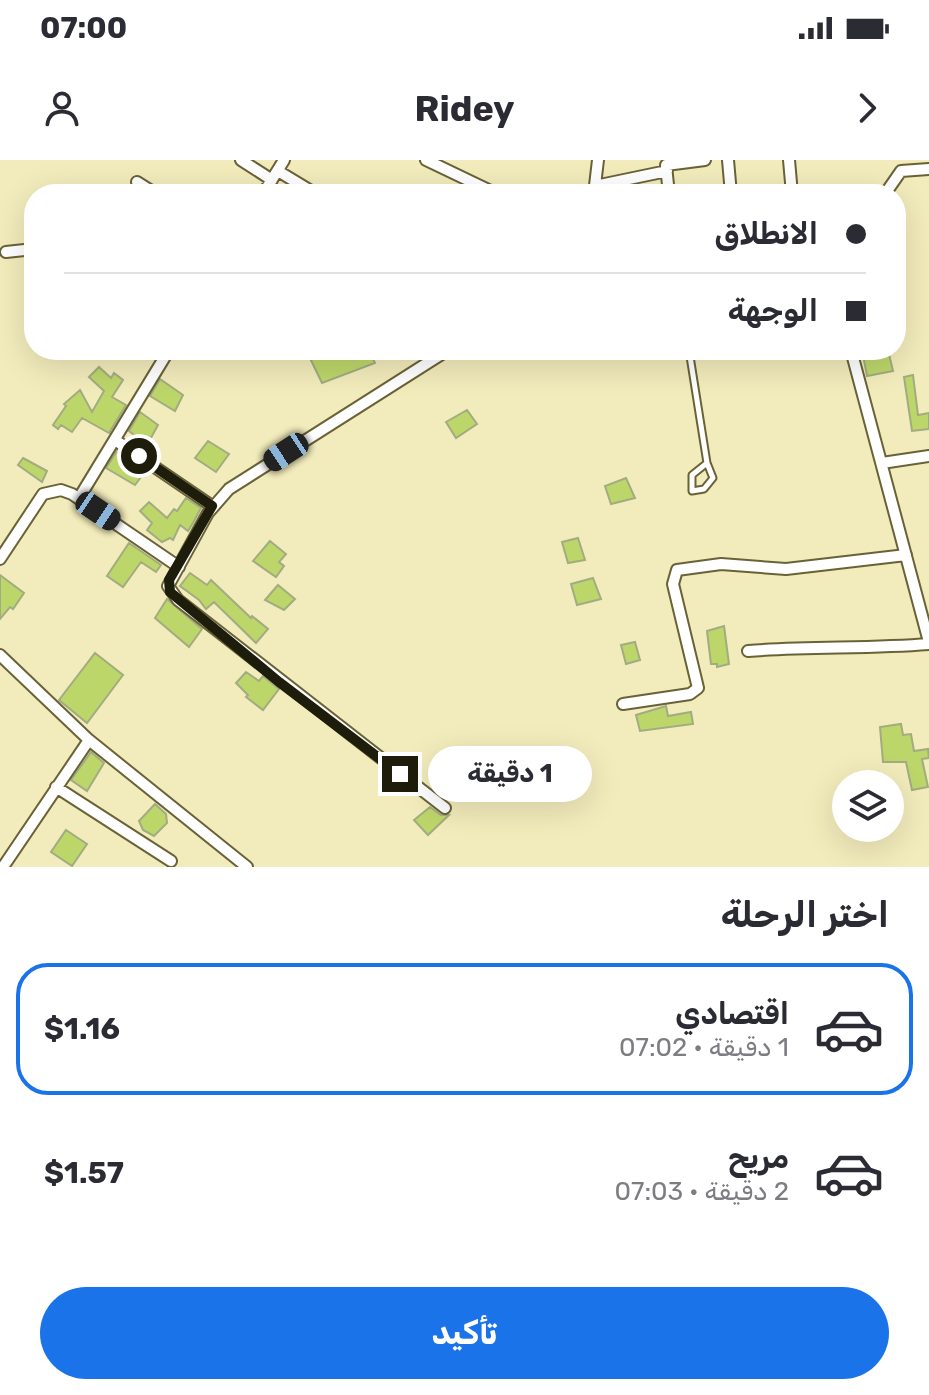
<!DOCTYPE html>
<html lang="ar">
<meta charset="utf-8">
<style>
body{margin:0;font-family:Rubik,"Noto Naskh Arabic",sans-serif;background:#f2f2f3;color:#2b2b33;direction:rtl;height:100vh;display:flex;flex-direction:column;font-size:30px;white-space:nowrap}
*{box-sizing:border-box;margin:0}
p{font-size:26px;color:#7c7c81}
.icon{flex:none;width:44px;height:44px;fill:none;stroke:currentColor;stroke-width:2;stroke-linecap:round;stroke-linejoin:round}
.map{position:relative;height:707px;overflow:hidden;direction:ltr}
.panel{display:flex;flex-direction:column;background:#fff;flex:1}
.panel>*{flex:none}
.hud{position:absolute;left:24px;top:24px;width:882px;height:176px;border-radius:32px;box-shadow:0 8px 32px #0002;direction:rtl;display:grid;align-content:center;height:176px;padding:0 40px;background:#fff}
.tools{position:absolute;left:832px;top:610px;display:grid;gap:16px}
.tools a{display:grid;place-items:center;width:72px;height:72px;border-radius:50%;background:#fff;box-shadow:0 8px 32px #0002;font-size:40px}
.end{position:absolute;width:36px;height:36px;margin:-18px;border:10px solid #1e1c0a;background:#fff;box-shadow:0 0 0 4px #fff}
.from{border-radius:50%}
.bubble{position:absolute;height:56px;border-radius:28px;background:#fff;box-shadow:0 8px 32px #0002;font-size:26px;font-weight:700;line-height:56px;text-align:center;direction:rtl}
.car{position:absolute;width:24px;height:48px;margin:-24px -12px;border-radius:10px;box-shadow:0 0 6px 2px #0007;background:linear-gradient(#222 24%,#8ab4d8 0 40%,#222 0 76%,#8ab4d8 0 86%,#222 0)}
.hud b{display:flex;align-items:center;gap:28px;height:76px;font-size:30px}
.hud b+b{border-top:2px solid #e1e1e2}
.hud i{width:20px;height:20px;background:#2b2b33}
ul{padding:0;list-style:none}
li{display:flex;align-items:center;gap:24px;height:132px;margin:0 16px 12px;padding:0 24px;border:4px solid transparent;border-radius:32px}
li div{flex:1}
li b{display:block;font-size:30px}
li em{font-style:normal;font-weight:700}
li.current{border-color:#1a73e8}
li>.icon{width:72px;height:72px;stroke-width:1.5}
h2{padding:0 40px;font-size:36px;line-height:96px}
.cta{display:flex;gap:16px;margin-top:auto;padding:16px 40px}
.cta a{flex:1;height:92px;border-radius:48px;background:#1a73e8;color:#fff;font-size:32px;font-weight:700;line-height:92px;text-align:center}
.status{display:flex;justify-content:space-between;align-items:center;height:56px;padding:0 40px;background:#fff;direction:ltr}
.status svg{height:22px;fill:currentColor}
header{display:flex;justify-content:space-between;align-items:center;height:104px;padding:0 40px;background:#fff;font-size:36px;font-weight:700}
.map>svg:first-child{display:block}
.building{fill:#bdd66a;stroke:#a1ac81;stroke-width:2}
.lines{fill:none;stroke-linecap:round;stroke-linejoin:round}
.service-casing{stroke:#696237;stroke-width:9}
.minor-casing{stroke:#696237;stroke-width:14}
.service{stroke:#fff;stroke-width:5}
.minor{stroke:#fff;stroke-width:10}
.route{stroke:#1e1c0a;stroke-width:10}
</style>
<div class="status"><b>07:00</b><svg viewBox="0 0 49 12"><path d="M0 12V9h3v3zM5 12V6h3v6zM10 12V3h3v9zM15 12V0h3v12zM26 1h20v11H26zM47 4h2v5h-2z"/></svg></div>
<header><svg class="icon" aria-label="forward" viewBox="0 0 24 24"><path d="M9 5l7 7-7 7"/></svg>Ridey<svg class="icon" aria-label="person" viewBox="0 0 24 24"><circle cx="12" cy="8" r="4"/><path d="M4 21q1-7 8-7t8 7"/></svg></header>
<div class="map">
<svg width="929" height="707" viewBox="0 0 929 707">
<rect width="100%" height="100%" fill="#f2ebbb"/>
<path class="building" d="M 306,190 L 369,190 L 375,203 L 322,223 Z
M 862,190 L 888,190 L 893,211 L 867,216 Z
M 99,207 L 111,218 L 114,213 L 123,220 L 112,237 L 126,245 L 109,273 L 82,258 L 72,272 L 61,265 L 58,269 L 53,265 L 66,246 L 64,244 L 80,230 L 92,252 L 104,231 L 89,217 Z
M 913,215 L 918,255 L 929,253 L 929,269 L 912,271 L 904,217 Z
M 160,219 L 183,235 L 175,251 L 150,236 Z
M 467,250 L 477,264 L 456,278 L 446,262 Z
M 140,252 L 158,265 L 147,285 L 129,271 Z
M 208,281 L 229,294 L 216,312 L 195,298 Z
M 117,291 L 144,313 L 135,325 L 106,308 Z
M 23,298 L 47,311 L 42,322 L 18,305 Z
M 626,318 L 635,338 L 611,344 L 605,326 Z
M 186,338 L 201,348 L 193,363 L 188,371 L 180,365 L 173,380 L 170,378 L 162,382 L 147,370 L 152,363 L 140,351 L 149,342 L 167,358 L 174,349 L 177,351 Z
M 578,378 L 585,400 L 568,403 L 562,382 Z
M 270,381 L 286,394 L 279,402 L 284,406 L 276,417 L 253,401 Z
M 129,383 L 161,405 L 156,412 L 141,402 L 123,427 L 107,416 Z
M 190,413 L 207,425 L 211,420 L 251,458 L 252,456 L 268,469 L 256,483 L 214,442 L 206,449 L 199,440 L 180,426 Z
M 0,415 L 24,433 L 13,449 L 10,447 L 0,459 Z
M 593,418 L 601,439 L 577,445 L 571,424 Z
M 278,425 L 295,439 L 284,450 L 265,440 Z
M 167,439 L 202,469 L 189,487 L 155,458 Z
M 724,466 L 729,504 L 717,507 L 717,504 L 711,504 L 707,471 Z
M 635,482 L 640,500 L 626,504 L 621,485 Z
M 95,493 L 123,515 L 87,563 L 59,540 Z
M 246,512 L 259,521 L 263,516 L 279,529 L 263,550 L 246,537 L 248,535 L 236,523 Z
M 666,546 L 668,556 L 691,552 L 693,564 L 640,571 L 636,555 Z
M 901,564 L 903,575 L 911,574 L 914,591 L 928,589 L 929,598 L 922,599 L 928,627 L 912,630 L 906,602 L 883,602 L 880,567 Z
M 91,592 L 104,603 L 87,631 L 71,620 Z
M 155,644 L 166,654 L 167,663 L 154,676 L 143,670 L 139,661 Z
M 430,647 L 441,655 L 449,655 L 428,675 L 414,660 Z
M 66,670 L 87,684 L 72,706 L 51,692 Z"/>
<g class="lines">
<defs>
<path id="service" d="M 689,190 L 707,303 L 713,318 L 704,329 L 692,331 L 692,315 L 707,303"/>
<path id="minor" d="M 241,0 L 272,20
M 426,0 L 497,34
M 728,0 L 731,34
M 789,0 L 792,34
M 666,5 L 705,0
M 666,6 L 669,34
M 278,11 L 316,34
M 137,22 L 156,34
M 595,26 L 667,11
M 263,34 L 284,0
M 594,34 L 598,0
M 885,34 L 901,11 L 929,9
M 6,92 L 34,89
M 851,190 L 929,482
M 115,280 L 212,346
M 882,303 L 929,296
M 79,338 L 169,190
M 0,399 L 43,334 L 61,330 L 72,334 L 179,407
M 748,491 C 809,486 869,489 929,484
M 0,495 L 89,580 L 247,707
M 623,544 L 690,534 L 698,528 L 673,424 L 677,410 L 721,404 L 786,409 L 906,395
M 56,627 L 171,701
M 445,648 L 178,440 L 168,426 L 208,353 L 229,329 L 448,190
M 3,707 L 89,580"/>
</defs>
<use href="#service" class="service-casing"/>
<use href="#minor" class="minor-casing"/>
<use href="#service" class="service"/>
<use href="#minor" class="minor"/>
</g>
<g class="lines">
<path class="route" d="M 139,296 L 212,346 L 169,420 L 170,432 L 279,522 L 400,614"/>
</g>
</svg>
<div class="tools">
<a><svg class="icon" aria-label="layers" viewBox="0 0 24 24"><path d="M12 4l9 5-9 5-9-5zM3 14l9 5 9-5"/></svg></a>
</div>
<i class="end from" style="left:139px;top:296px"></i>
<i class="end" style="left:400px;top:614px"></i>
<div class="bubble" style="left:428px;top:586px;width:164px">1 دقيقة</div>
<i class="car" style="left:286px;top:292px;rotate:237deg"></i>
<i class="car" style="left:98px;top:351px;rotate:124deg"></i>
<div class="hud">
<b><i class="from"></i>الانطلاق</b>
<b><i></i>الوجهة</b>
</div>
</div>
<section class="panel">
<h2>اختر الرحلة</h2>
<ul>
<li class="current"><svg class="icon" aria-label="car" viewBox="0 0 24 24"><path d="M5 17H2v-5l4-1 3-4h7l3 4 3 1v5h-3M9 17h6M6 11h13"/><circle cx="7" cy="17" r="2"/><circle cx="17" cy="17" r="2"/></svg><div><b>اقتصادي</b><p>1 دقيقة · 07:02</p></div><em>$1.16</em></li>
<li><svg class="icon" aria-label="car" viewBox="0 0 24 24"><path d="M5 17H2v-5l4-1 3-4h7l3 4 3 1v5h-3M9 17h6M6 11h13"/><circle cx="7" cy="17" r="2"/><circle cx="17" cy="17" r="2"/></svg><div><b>مريح</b><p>2 دقيقة · 07:03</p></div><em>$1.57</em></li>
</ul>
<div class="cta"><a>تأكيد</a></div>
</section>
